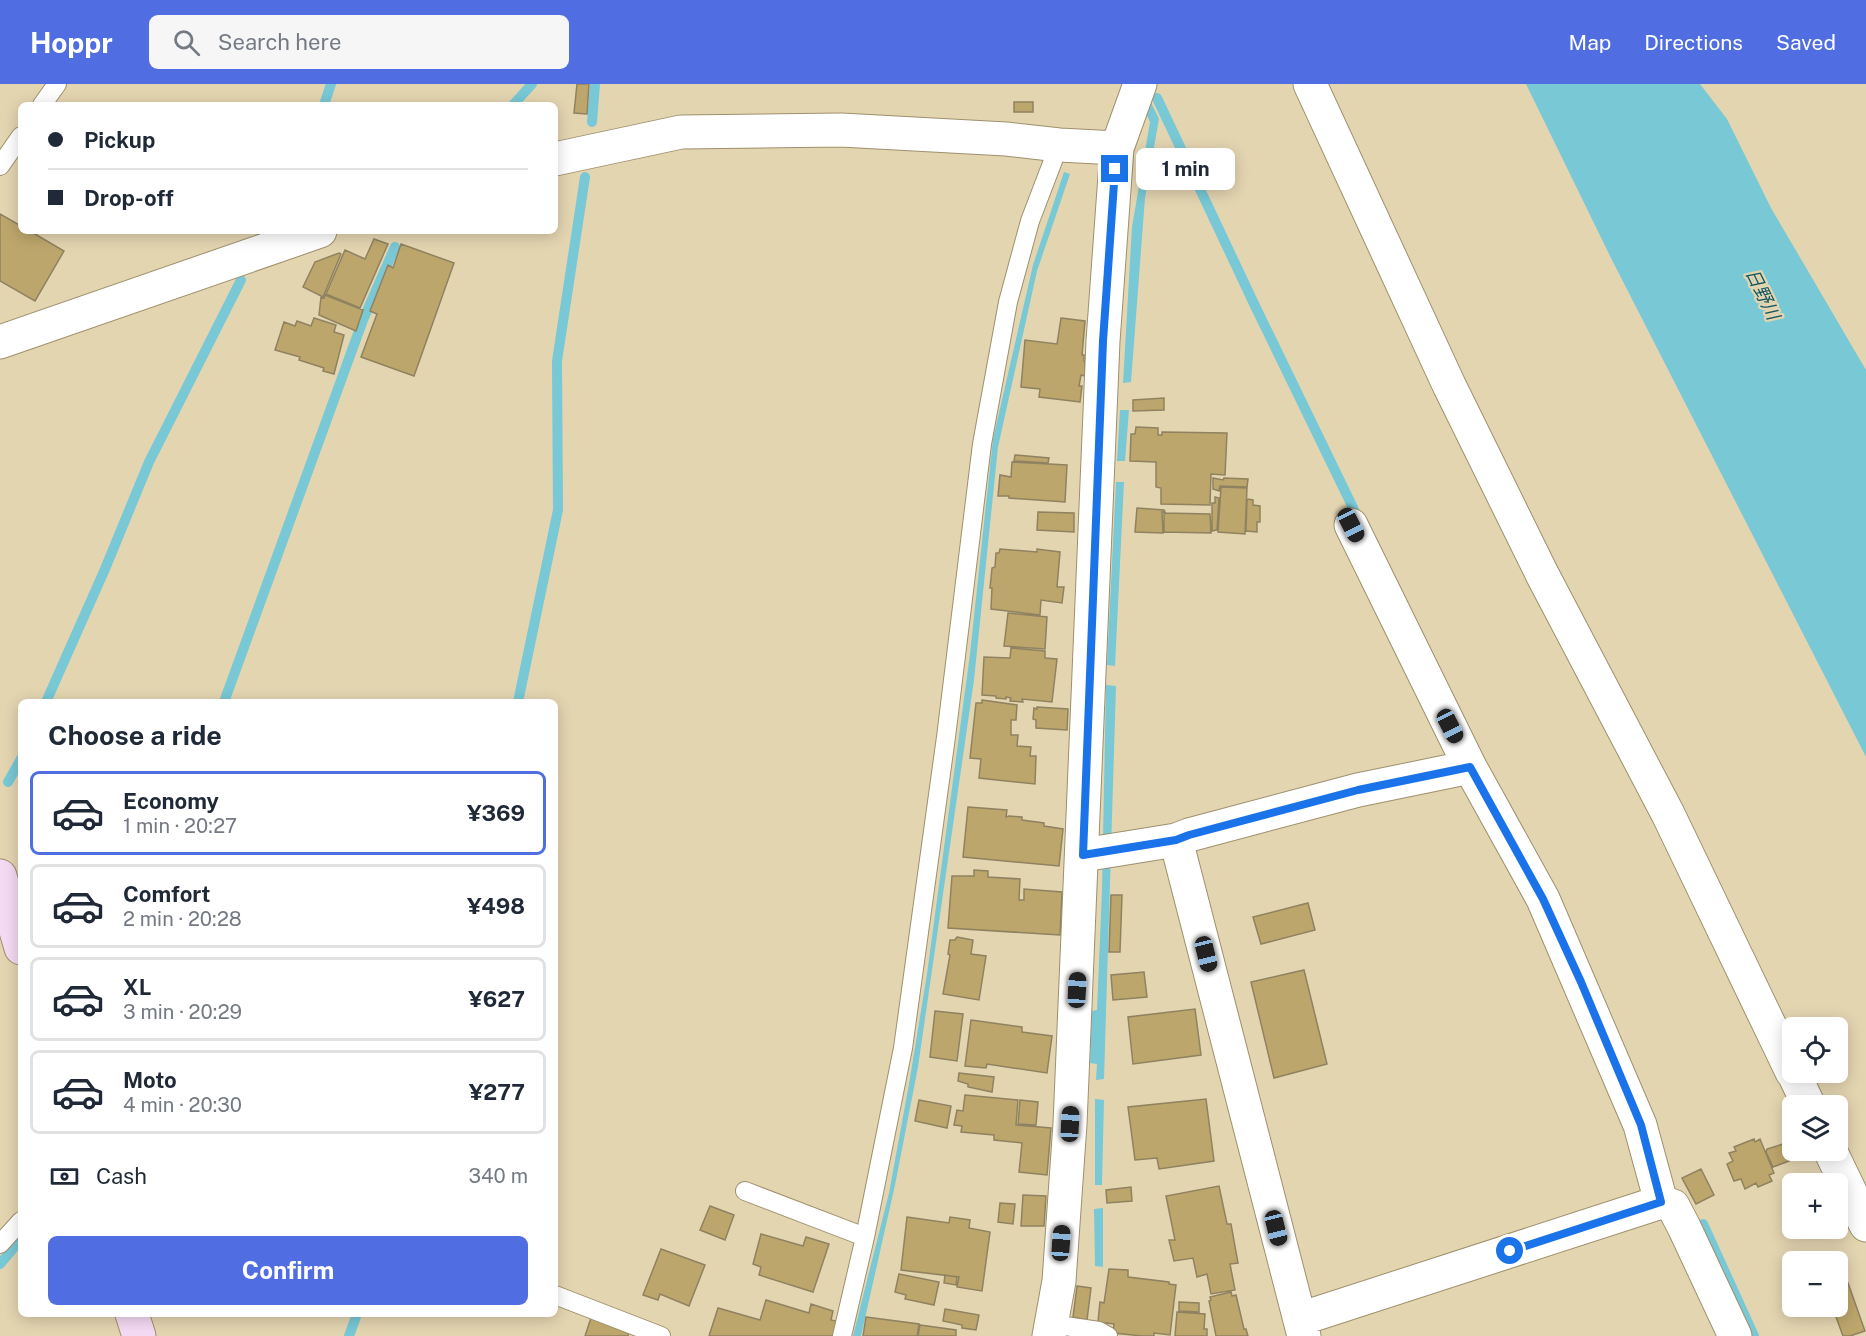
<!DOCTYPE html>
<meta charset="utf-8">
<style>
body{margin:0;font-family:"Public Sans","Noto Sans JP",sans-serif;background:#f6f6f7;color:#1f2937;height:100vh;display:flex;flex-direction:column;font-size:22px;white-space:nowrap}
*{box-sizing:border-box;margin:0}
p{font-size:20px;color:#747a83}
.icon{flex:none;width:33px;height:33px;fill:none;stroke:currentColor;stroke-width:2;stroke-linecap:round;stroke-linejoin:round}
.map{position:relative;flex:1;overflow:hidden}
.side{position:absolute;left:18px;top:615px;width:540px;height:618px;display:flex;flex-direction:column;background:#fff;border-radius:9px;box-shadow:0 3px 15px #0003}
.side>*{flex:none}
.hud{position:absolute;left:18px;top:18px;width:540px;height:132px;border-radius:9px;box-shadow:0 3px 15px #0003;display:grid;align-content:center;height:132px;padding:0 30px;background:#fff}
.buttons{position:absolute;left:1782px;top:933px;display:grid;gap:12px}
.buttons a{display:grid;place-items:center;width:66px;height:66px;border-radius:9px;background:#fff;box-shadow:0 3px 15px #0003;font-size:30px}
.end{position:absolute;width:27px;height:27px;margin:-14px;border:8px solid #1a73e8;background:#fff;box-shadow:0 0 0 3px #fff}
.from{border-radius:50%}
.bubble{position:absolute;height:42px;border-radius:9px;background:#fff;box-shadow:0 3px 15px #0003;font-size:20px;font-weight:700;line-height:42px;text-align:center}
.car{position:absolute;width:18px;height:36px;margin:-18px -9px;border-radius:8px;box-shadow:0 0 4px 2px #0007;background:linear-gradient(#222 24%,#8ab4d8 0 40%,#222 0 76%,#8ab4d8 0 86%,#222 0)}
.hud b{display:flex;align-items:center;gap:21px;height:57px;font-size:22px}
.hud b+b{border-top:2px solid #e0e1e3}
.hud i{width:15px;height:15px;background:#1f2937}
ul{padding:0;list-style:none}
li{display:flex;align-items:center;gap:18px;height:84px;margin:0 12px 9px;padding:0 18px;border:3px solid #e0e1e3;border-radius:9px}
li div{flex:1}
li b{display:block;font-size:22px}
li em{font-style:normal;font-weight:700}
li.selected{border-color:#506ee2}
li>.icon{width:54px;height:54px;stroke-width:1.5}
h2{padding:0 30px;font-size:27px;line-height:72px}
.pay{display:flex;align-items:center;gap:15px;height:66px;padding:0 30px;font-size:22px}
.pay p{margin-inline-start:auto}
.primary-button{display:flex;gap:12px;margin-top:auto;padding:12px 30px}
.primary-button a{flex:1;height:69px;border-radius:9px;background:#506ee2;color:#fff;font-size:24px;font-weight:700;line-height:69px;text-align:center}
header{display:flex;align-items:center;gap:36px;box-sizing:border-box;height:84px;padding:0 30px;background:#506ee2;color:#fff}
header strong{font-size:28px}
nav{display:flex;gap:33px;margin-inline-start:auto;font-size:21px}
.search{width:420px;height:54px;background:#f6f6f7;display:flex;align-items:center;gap:15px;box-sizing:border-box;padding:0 21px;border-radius:9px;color:#747a83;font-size:22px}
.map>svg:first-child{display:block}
.water{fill:#78c8d5}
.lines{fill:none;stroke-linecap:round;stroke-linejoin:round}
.stream{stroke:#78c8d5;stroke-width:10}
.building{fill:#bda66c;stroke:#8f8260;stroke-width:1.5}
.lane-casing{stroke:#9e906d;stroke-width:20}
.street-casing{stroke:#9e906d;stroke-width:35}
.secondary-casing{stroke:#9e906d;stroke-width:35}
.lane{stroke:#fff;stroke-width:18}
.street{stroke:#fff;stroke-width:33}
.secondary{stroke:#f4daf3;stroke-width:33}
.route{stroke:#1a73e8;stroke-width:8}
.labels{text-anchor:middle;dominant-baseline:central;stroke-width:4.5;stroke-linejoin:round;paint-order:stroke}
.water-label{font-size:18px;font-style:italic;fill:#115761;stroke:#e4d5b1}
</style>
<header>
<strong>Hoppr</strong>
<div class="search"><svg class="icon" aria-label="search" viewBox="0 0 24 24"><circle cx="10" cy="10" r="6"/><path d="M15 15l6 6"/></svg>Search here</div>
<nav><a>Map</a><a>Directions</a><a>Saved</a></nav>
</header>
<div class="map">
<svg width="1866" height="1252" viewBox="0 0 1866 1252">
<rect width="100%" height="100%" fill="#e4d5b1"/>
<path class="water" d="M 1132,0 L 1142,0 L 1159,35 L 1145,114 L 1131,298 L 1123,299 L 1132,143 L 1150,38 Z
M 1526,0 L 1700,0 L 1727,35 L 1771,124 L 1866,286 L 1866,673 L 1611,174 Z
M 1064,88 L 1070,90 L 1037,187 L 998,363 L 974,596 L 918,983 L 895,1101 L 861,1252 L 853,1252 L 889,1109 L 909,1000 L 927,890 L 970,570 L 993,355 L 1033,181 Z
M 1120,326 L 1129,326 L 1125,377 L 1117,377 Z
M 1116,398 L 1124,398 L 1115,582 L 1107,581 Z
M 1106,601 L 1116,602 L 1104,995 L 1096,996 L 1097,980 L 1090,979 L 1092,927 L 1097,926 L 1102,806 Z
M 1095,1015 L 1104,1016 L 1102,1101 L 1095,1101 Z
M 1103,1124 L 1103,1183 L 1095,1182 L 1094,1125 Z"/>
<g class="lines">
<path class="stream" d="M 1157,14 L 1256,224 L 1359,436
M 324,21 L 331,0
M 513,21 L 532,0
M 592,38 L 595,0
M 46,618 L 105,485 L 149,378 L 241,196
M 224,618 L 363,236 L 395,163
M 518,618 L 558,426 L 557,277 L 585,93
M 8,698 L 21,675
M 1703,1140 L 1754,1252
M 0,1180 L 21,1155
M 349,1252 L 357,1230"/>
</g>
<path class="building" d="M 577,0 L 589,0 L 587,30 L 574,29 Z
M 1014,18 L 1033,18 L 1033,28 L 1014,28 Z
M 0,130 L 21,142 L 21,147 L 30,147 L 64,167 L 35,217 L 0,197 Z
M 374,155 L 388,160 L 360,224 L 326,210 L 345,166 L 365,175 Z
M 401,160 L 454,179 L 414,292 L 361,273 L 377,230 L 370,227 L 388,181 L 393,184 Z
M 339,169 L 341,170 L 323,213 L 303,203 L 315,178 Z
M 325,211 L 363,226 L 356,247 L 319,231 L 321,213 L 324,214 Z
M 314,234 L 336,241 L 334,248 L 344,251 L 334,290 L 323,287 L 324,284 L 299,276 L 300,273 L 275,266 L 284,238 L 295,242 L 297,237 L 311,242 Z
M 1061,234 L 1085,237 L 1082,271 L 1084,271 L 1084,277 L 1085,278 L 1085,292 L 1081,291 L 1079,302 L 1082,302 L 1080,318 L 1039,313 L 1040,305 L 1021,303 L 1025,256 L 1057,260 Z
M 1164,314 L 1164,326 L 1133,327 L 1133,316 Z
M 1136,343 L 1158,344 L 1158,351 L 1162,351 L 1162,348 L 1227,349 L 1225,391 L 1211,390 L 1210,421 L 1161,420 L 1161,404 L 1156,403 L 1156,378 L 1130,377 L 1131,350 L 1135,350 Z
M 1015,371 L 1049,374 L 1048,379 L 1014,377 Z
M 1012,378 L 1067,381 L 1065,418 L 1009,414 L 1009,412 L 998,412 L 1000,391 L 1011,393 Z
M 1213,394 L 1223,396 L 1224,394 L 1248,395 L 1247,403 L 1220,402 L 1219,407 L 1213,405 Z
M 1221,403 L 1247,404 L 1245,450 L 1218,448 Z
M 1215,413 L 1219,414 L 1217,446 L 1212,447 L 1212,419 L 1215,419 Z
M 1247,415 L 1253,416 L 1253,421 L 1260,422 L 1260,438 L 1257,438 L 1257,448 L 1246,447 Z
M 1137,424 L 1164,426 L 1165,428 L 1162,428 L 1163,449 L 1135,448 Z
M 1038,428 L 1074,429 L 1074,448 L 1037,446 Z
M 1164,429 L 1210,430 L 1211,449 L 1164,448 Z
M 1000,465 L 1037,468 L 1037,465 L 1060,468 L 1057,503 L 1064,503 L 1062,519 L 1041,516 L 1040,531 L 991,525 L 992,504 L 990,504 L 992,484 L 995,483 L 996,469 L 999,469 Z
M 1008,529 L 1047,533 L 1045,565 L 1004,562 Z
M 1011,564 L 1045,567 L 1045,574 L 1057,575 L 1052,618 L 1022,615 L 1023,618 L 1010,617 L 1011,614 L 1006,613 L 1006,615 L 996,614 L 996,612 L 982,611 L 984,573 L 1010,574 Z
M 982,616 L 1017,621 L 1016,636 L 1011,636 L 1011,651 L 1018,651 L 1017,662 L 1031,663 L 1030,672 L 1036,672 L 1035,700 L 979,694 L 981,675 L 970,674 L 976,619 L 982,619 Z
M 1037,623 L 1068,625 L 1067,646 L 1036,644 L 1036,636 L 1033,635 L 1034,624 L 1037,625 Z
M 968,723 L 1007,726 L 1006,733 L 1009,732 L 1022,733 L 1022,736 L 1044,739 L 1044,742 L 1063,745 L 1059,782 L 963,773 Z
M 974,786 L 988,787 L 988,793 L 1020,795 L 1019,816 L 1024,816 L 1024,805 L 1062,808 L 1060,851 L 948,844 L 952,792 L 974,792 Z
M 1111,811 L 1122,811 L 1120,868 L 1109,868 Z
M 1308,819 L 1315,846 L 1261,860 L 1253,833 Z
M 957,853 L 973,856 L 971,870 L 986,872 L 979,916 L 943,910 L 950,871 L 948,870 L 950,856 L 955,856 Z
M 1304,886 L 1327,980 L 1274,994 L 1251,898 Z
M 1144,888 L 1147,913 L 1113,916 L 1111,891 Z
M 1195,925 L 1201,971 L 1133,980 L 1128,933 Z
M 935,927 L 963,930 L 957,977 L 930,973 Z
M 971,936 L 1022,943 L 1022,948 L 1052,952 L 1047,989 L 987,980 L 986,984 L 965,982 Z
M 959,989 L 994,993 L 992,1008 L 968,1003 L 968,1000 L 958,997 Z
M 965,1011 L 1018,1016 L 1016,1041 L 1051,1044 L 1047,1091 L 1019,1088 L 1022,1059 L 994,1056 L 994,1051 L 961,1048 L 962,1042 L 954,1041 L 957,1026 L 963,1027 Z
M 1206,1015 L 1214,1077 L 1159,1085 L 1157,1074 L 1135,1076 L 1128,1023 Z
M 919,1016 L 951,1022 L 947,1044 L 915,1037 Z
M 1020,1016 L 1038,1018 L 1036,1041 L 1018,1040 Z
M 1754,1055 L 1755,1058 L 1760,1055 L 1774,1089 L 1769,1091 L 1772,1097 L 1758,1103 L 1756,1099 L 1745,1105 L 1741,1095 L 1734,1097 L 1727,1080 L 1733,1077 L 1729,1069 L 1736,1067 L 1734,1063 Z
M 1783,1060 L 1789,1077 L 1773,1083 L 1766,1068 L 1767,1065 Z
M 1701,1085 L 1714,1111 L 1696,1120 L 1682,1094 Z
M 1219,1102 L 1227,1140 L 1231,1140 L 1238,1179 L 1230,1180 L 1235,1206 L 1211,1210 L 1207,1190 L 1197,1193 L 1193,1174 L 1174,1177 L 1169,1156 L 1175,1156 L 1166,1112 Z
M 1131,1103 L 1132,1117 L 1107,1119 L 1106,1106 Z
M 1023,1111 L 1046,1112 L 1044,1142 L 1021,1142 Z
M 1000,1119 L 1015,1120 L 1013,1140 L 998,1138 Z
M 710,1122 L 734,1131 L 725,1156 L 700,1146 Z
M 907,1133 L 949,1139 L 950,1133 L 970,1136 L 969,1144 L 990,1148 L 982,1207 L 957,1203 L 959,1193 L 901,1186 Z
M 761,1150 L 803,1162 L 806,1153 L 829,1160 L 813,1208 L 759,1191 L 761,1183 L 753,1180 Z
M 661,1165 L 705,1181 L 689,1222 L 660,1210 L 658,1216 L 643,1211 Z
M 1109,1185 L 1128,1186 L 1128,1193 L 1169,1198 L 1169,1200 L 1176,1201 L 1170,1251 L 1154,1249 L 1154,1252 L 1142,1252 L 1113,1249 L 1114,1240 L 1098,1238 L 1100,1218 L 1104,1219 Z
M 899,1190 L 939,1198 L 934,1221 L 905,1215 L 906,1211 L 895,1208 Z
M 945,1191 L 957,1193 L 956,1201 L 944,1199 Z
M 1848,1199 L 1865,1247 L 1850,1252 L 1843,1252 L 1832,1222 L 1838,1222 L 1838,1203 Z
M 1077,1202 L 1091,1204 L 1087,1236 L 1073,1233 Z
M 1231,1208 L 1232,1212 L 1236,1211 L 1244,1245 L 1246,1245 L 1248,1252 L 1216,1252 L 1209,1217 L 1211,1216 L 1210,1213 Z
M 766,1216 L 809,1229 L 811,1220 L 833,1227 L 831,1236 L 836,1237 L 834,1252 L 709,1252 L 718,1224 L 760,1236 Z
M 1179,1218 L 1199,1219 L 1199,1228 L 1179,1227 Z
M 945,1225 L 979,1231 L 976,1246 L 962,1244 L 962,1241 L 943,1237 Z
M 1177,1228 L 1205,1230 L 1204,1245 L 1207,1245 L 1207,1252 L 1175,1252 Z
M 866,1233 L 919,1240 L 917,1252 L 863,1252 Z
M 591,1234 L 629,1247 L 628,1252 L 585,1252 Z
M 920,1241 L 956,1246 L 956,1252 L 918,1252 Z"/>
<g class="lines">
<defs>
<path id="lane" d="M 42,21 L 57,0
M 0,82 L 21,52
M 745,1107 L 865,1153
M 0,1160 L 21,1137
M 555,1211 L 661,1252
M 1051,1240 L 1099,1247 L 1108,1252
M 842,1252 L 865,1153 L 903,964 L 946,653 L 982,360 L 1008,218 L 1030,137 L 1059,61"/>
<path id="street" d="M 1310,0 L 1449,301 L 1542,490 L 1668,730 L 1792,988
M 555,75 L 681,48 L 841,46 L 1006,55 L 1059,61 L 1117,64
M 0,258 L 320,147
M 1351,441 L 1470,683 L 1543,815 L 1640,1041 L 1661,1118
M 1176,756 L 1189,751 L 1358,706 L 1470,683
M 1083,771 L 1176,756 L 1304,1252
M 1793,988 L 1809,1022
M 1830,1066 L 1866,1141
M 1300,1235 L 1661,1118 L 1673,1122 L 1684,1143 L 1735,1252
M 1049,1252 L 1059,1197 L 1070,1040 L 1103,257 L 1117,64 L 1140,0"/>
<path id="secondary" d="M 0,792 L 21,864
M 132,1230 L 139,1252"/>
</defs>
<use href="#lane" class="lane-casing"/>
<use href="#street" class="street-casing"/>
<use href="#secondary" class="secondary-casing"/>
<use href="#lane" class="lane"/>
<use href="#street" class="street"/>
<use href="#secondary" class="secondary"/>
</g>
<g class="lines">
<path class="route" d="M 1115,85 L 1103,257 L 1083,771 L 1176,756 L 1189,751 L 1358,706 L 1470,683 L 1543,815 L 1581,898 L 1641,1041 L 1661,1118 L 1510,1167"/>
</g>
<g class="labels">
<g class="water-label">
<text transform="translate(1763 210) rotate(64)">日野川</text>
</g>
</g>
</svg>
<div class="buttons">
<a><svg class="icon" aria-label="locate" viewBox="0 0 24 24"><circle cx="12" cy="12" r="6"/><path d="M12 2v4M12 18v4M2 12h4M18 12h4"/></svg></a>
<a><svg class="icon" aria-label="layers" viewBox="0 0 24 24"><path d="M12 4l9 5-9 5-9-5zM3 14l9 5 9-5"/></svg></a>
<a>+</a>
<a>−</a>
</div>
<i class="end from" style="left:1510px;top:1167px"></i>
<i class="end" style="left:1115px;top:85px"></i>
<div class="bubble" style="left:1136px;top:64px;width:99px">1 min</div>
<i class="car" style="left:1351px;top:441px;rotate:153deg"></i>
<i class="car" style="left:1450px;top:642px;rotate:153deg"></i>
<i class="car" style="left:1206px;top:870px;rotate:166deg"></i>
<i class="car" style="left:1077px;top:906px;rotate:3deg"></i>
<i class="car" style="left:1070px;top:1040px;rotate:3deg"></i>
<i class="car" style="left:1276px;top:1144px;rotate:166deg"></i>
<i class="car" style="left:1061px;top:1159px;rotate:4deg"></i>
<div class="hud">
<b><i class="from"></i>Pickup</b>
<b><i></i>Drop-off</b>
</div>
<section class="side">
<h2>Choose a ride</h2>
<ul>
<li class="selected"><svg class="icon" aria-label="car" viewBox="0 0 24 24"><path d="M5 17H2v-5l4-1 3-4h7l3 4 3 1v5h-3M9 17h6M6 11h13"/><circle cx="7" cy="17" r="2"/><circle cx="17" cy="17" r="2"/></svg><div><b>Economy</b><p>1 min · 20:27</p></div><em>¥369</em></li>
<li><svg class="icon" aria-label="car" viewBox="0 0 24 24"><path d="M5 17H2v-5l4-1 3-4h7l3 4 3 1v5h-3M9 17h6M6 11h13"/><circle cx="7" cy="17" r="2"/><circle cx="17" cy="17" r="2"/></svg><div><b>Comfort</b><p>2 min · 20:28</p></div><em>¥498</em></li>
<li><svg class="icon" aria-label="car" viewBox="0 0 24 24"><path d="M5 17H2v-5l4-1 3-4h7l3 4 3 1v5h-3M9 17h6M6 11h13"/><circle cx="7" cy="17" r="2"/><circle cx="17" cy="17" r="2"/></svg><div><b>XL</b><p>3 min · 20:29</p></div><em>¥627</em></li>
<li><svg class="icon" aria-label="car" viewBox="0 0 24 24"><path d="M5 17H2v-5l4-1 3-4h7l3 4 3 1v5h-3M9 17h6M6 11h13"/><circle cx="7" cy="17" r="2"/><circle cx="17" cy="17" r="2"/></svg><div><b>Moto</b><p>4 min · 20:30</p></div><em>¥277</em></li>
</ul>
<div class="pay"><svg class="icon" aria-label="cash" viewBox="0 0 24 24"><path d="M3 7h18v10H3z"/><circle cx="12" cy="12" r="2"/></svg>Cash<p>340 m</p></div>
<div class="primary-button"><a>Confirm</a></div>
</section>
</div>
